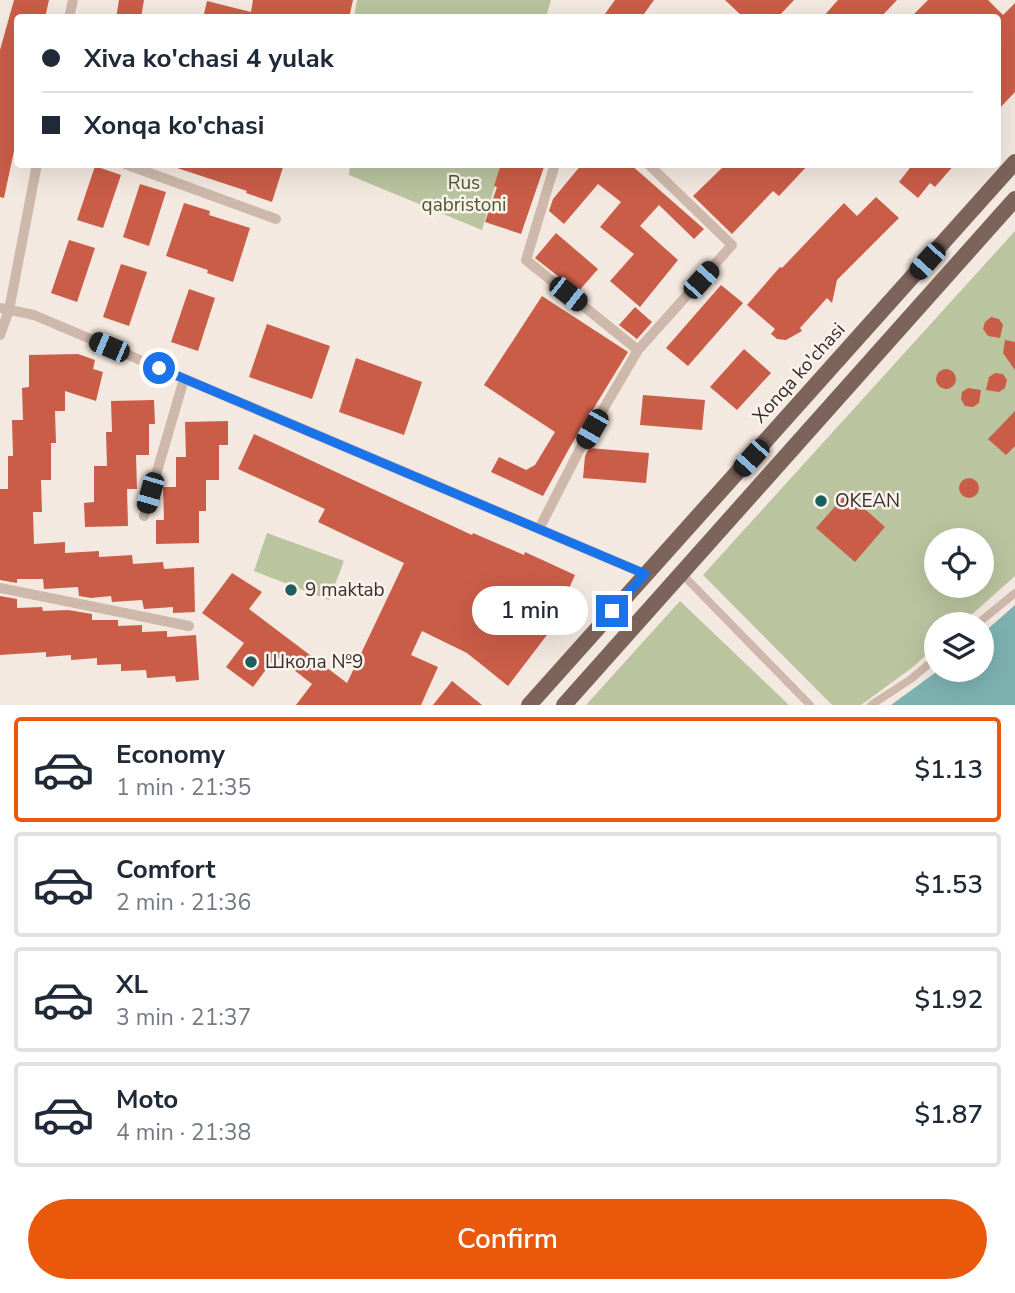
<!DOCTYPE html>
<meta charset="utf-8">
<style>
body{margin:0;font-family:"Nunito Sans",sans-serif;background:#f2f2f3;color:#1f2937;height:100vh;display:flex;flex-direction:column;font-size:26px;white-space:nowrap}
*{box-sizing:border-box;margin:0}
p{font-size:23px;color:#747a83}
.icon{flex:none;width:38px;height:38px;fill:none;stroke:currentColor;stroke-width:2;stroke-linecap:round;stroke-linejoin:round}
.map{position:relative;height:705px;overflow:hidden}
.panel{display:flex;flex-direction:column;background:#fff;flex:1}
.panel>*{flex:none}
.top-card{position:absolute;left:14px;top:14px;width:987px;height:154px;border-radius:7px;box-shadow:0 7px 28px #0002;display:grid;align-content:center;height:154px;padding:0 28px;background:#fff}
.tools{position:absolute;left:924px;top:528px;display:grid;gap:14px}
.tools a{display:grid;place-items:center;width:70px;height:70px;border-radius:50%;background:#fff;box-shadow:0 7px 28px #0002;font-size:35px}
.end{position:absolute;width:32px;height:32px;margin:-16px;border:9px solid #1a73e8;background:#fff;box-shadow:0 0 0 4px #fff}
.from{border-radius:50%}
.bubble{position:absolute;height:49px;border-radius:24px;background:#fff;box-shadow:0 7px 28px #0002;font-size:23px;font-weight:600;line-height:49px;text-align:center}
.car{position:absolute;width:21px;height:42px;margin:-21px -10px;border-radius:9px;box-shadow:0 0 5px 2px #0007;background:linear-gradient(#222 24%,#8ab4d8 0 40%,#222 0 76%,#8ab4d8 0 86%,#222 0)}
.top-card b{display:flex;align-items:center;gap:24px;height:66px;font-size:26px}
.top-card b+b{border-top:2px solid #e0e1e3}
.top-card i{width:18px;height:18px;background:#1f2937}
ul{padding:12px 0 0;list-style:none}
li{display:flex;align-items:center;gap:21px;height:105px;margin:0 14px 10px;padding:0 14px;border:4px solid #e0e1e3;border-radius:7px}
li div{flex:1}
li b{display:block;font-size:26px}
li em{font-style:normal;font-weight:600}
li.active{border-color:#ea580c}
li>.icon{width:63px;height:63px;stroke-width:1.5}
.primary-button{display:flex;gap:14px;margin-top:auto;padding:14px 28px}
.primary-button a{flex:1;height:80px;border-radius:42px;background:#ea580c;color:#fff;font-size:28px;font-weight:600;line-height:80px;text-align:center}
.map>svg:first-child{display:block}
.green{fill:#bac49f;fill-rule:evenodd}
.water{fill:#7db2b1}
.building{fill:#ca5d48}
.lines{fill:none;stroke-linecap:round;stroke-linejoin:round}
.pedestrian{stroke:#cdb8ab;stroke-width:8}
.minor{stroke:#cdb8ab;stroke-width:10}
.primary{stroke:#7d645b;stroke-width:16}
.route{stroke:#1a73e8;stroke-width:9}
.poi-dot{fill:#1e5e5d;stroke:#fbf3ed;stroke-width:2.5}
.labels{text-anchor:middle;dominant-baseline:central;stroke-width:5;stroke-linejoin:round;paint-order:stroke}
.park-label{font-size:19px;fill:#4d5a2d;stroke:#fbf3ed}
.street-label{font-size:19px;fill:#3b2e2a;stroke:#fbf3ed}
.poi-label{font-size:19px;fill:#3b2e2a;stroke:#fbf3ed;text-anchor:start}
</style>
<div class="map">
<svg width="1015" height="705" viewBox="0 0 1015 705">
<rect width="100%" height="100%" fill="#f4e9e0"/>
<path class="green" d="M 357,0 L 551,0 L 546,17 L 354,17 Z
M 350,165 L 501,165 L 482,230 L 349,175 Z
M 1015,231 L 1015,576 L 960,625 L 936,625 L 936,646 L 913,667 L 861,705 L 832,705 L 703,575 ZM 936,541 L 982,541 L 982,586 L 936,586 Z
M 267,533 L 344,561 L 329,600 L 254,571 Z
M 680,601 L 789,705 L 586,705 Z"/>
<path class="water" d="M 1015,605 L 1015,705 L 891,705 L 939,670 L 982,670 L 982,634 Z"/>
<path class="building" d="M 14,0 L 49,0 L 45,18 L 18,18 L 18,132 L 4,198 L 0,197 L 0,50 Z
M 119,0 L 144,0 L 141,18 L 116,18 Z
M 253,0 L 353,0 L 349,18 L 203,18 L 207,1 L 251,12 Z
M 615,0 L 654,0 L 641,18 L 602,18 Z
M 725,0 L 794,0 L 777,18 L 744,18 Z
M 838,0 L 897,0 L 880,18 L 822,18 Z
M 928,0 L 988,0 L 1003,15 L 1015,3 L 1015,92 L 998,110 L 998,18 L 910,18 Z
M 174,164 L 284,164 L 272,202 L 246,193 L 247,191 L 174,167 Z
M 501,164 L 545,164 L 521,234 L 485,222 L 497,187 L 494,186 Z
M 582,164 L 630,164 L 704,229 L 694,239 L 659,205 L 640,226 L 678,260 L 640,307 L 610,281 L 634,254 L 600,227 L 621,202 L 598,184 L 564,224 L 549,211 L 553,199 Z
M 726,164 L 809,164 L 779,196 L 773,191 L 732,234 L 693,196 Z
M 913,164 L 955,164 L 935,187 L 930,183 L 918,198 L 899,182 Z
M 95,166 L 121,175 L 103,228 L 77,220 Z
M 140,184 L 166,192 L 149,246 L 123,237 Z
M 876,197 L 899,218 L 837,280 L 832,303 L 827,298 L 800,328 L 802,331 L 786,340 L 777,339 L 771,334 L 775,329 L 747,305 L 780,267 L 782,268 L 844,203 L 857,216 Z
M 184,203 L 210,211 L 209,215 L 250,228 L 233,282 L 207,273 L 208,270 L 166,256 Z
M 556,233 L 598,269 L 578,292 L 535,258 Z
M 69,240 L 95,248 L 77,302 L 51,293 Z
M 121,264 L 147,272 L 129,326 L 103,317 Z
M 721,285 L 743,303 L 688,366 L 666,348 Z
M 189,289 L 215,298 L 198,351 L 171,342 Z
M 542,296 L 628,352 L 570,447 L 543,496 L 491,472 L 499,457 L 526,470 L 535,465 L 555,432 L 484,385 Z
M 635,307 L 652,322 L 637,339 L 619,325 Z
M 991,317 L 999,319 L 1003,325 L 1000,338 L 988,336 L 983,329 L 985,322 Z
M 267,324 L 330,346 L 312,399 L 249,377 Z
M 1005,340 L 1015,342 L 1015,370 L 1003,353 Z
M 744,349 L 771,373 L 737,410 L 710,387 Z
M 78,354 L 95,360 L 93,369 L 103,372 L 96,401 L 65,391 L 65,411 L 55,411 L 56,443 L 51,443 L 51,480 L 41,480 L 42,512 L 33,512 L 34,544 L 65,542 L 65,553 L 99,551 L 99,557 L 132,555 L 133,564 L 163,562 L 164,569 L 194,567 L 195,612 L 173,613 L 173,607 L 144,609 L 142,600 L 112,602 L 111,596 L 91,598 L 79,596 L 78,587 L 44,589 L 43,579 L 17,579 L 17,583 L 0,580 L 0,489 L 8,489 L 8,456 L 13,456 L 12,420 L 23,420 L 22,388 L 29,387 L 29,355 Z
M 356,358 L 422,382 L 404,435 L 339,412 Z
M936 379a10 10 0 1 1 20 0a10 10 0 1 1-20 0Z
M 995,373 L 1003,374 L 1007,380 L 1005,388 L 999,392 L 986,390 L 989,377 Z
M 968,388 L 981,390 L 979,403 L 973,407 L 965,406 L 961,399 L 962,392 Z
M 643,395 L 705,400 L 702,430 L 640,425 Z
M 154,400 L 155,424 L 149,424 L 149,455 L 136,455 L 137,489 L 127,489 L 128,526 L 85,527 L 84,503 L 94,502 L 94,466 L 107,466 L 106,432 L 112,432 L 111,401 Z
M 1015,411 L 1015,446 L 1006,455 L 988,439 Z
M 228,421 L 228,445 L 219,445 L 219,480 L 206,480 L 206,511 L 199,511 L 199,543 L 156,544 L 156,520 L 164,520 L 163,487 L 176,487 L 176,457 L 186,457 L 185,422 Z
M 254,434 L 472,535 L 473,533 L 524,555 L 525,552 L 575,575 L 550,631 L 508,686 L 467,653 L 422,631 L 411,655 L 438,667 L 421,705 L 296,705 L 312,684 L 276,656 L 253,687 L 226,667 L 244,643 L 202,613 L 232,573 L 262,592 L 249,609 L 347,683 L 404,563 L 318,522 L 325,509 L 238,469 Z
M 589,448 L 649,453 L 646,483 L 583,478 L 585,456 Z
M959 488a10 10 0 1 1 20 0a10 10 0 1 1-20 0Z
M 847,493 L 885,527 L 855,562 L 816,528 Z
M 0,596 L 17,599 L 17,608 L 42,607 L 43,611 L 68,610 L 92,614 L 92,620 L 118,620 L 118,626 L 142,625 L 142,632 L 167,631 L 167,637 L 196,635 L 199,680 L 176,682 L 175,676 L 147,678 L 146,670 L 121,671 L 121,664 L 97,665 L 97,658 L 71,660 L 71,655 L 46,657 L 46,652 L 0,655 Z
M 452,681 L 482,705 L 433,705 Z"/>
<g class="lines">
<path class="pedestrian" d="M 681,573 L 810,705
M 976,625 L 1015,593
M 871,705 L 911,679 L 936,658"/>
<path class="minor" d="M 69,18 L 73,0
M 125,164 L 276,219
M 555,164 L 526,260 L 638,350
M 0,308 L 34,315 L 645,574
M 0,335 L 9,310 L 37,164
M 144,516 L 184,379
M 539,529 L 580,449 L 638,350 L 732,245 L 648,164
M 0,588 L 189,626"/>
<path class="primary" d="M 529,705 L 1015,162
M 564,705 L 1015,199"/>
</g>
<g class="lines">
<path class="route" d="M 159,368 L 645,574 L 612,611"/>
</g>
<g class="poi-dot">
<circle cx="821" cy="501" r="7"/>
<circle cx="291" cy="590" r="7"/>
<circle cx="251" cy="662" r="7"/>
</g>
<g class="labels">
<g class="park-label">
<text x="464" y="183">Rus<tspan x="464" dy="22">qabristoni</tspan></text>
</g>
<g class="street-label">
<text transform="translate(799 373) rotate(-48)">Xonqa ko'chasi</text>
</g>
<g class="poi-label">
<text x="835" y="501">OKEAN</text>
<text x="305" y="590">9 maktab</text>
<text x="265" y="662">Школа №9</text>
</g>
</g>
</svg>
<div class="tools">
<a><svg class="icon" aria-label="locate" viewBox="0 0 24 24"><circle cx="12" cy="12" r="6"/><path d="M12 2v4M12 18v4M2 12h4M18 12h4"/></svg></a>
<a><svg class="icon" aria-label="layers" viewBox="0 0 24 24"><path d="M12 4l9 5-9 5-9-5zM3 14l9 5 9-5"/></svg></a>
</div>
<i class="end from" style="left:159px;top:368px"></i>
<i class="end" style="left:612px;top:611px"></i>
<div class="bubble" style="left:472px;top:586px;width:116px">1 min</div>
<i class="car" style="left:927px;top:261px;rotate:222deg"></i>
<i class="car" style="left:701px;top:280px;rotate:42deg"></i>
<i class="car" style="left:568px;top:294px;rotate:128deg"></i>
<i class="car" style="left:109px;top:347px;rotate:293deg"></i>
<i class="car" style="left:592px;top:429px;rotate:210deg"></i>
<i class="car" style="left:751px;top:458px;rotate:222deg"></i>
<i class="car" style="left:150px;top:493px;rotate:196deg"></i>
<div class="top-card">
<b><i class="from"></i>Xiva ko'chasi 4 yulak</b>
<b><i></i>Xonqa ko'chasi</b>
</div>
</div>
<section class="panel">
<ul>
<li class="active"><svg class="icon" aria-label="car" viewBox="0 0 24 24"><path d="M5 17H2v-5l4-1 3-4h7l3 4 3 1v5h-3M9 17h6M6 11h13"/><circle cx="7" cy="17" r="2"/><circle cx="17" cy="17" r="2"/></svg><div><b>Economy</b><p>1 min · 21:35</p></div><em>$1.13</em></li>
<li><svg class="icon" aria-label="car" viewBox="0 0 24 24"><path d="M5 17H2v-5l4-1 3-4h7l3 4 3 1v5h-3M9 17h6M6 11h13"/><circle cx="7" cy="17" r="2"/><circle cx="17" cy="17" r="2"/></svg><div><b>Comfort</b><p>2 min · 21:36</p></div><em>$1.53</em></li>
<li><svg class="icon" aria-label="car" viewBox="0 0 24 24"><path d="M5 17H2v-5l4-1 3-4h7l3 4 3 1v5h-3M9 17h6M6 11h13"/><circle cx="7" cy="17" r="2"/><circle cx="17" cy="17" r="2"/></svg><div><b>XL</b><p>3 min · 21:37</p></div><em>$1.92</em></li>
<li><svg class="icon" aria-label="car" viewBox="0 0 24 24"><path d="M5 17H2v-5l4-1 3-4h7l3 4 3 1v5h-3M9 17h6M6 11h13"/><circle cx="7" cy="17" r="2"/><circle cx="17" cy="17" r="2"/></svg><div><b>Moto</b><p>4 min · 21:38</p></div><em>$1.87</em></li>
</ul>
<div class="primary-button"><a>Confirm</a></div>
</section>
